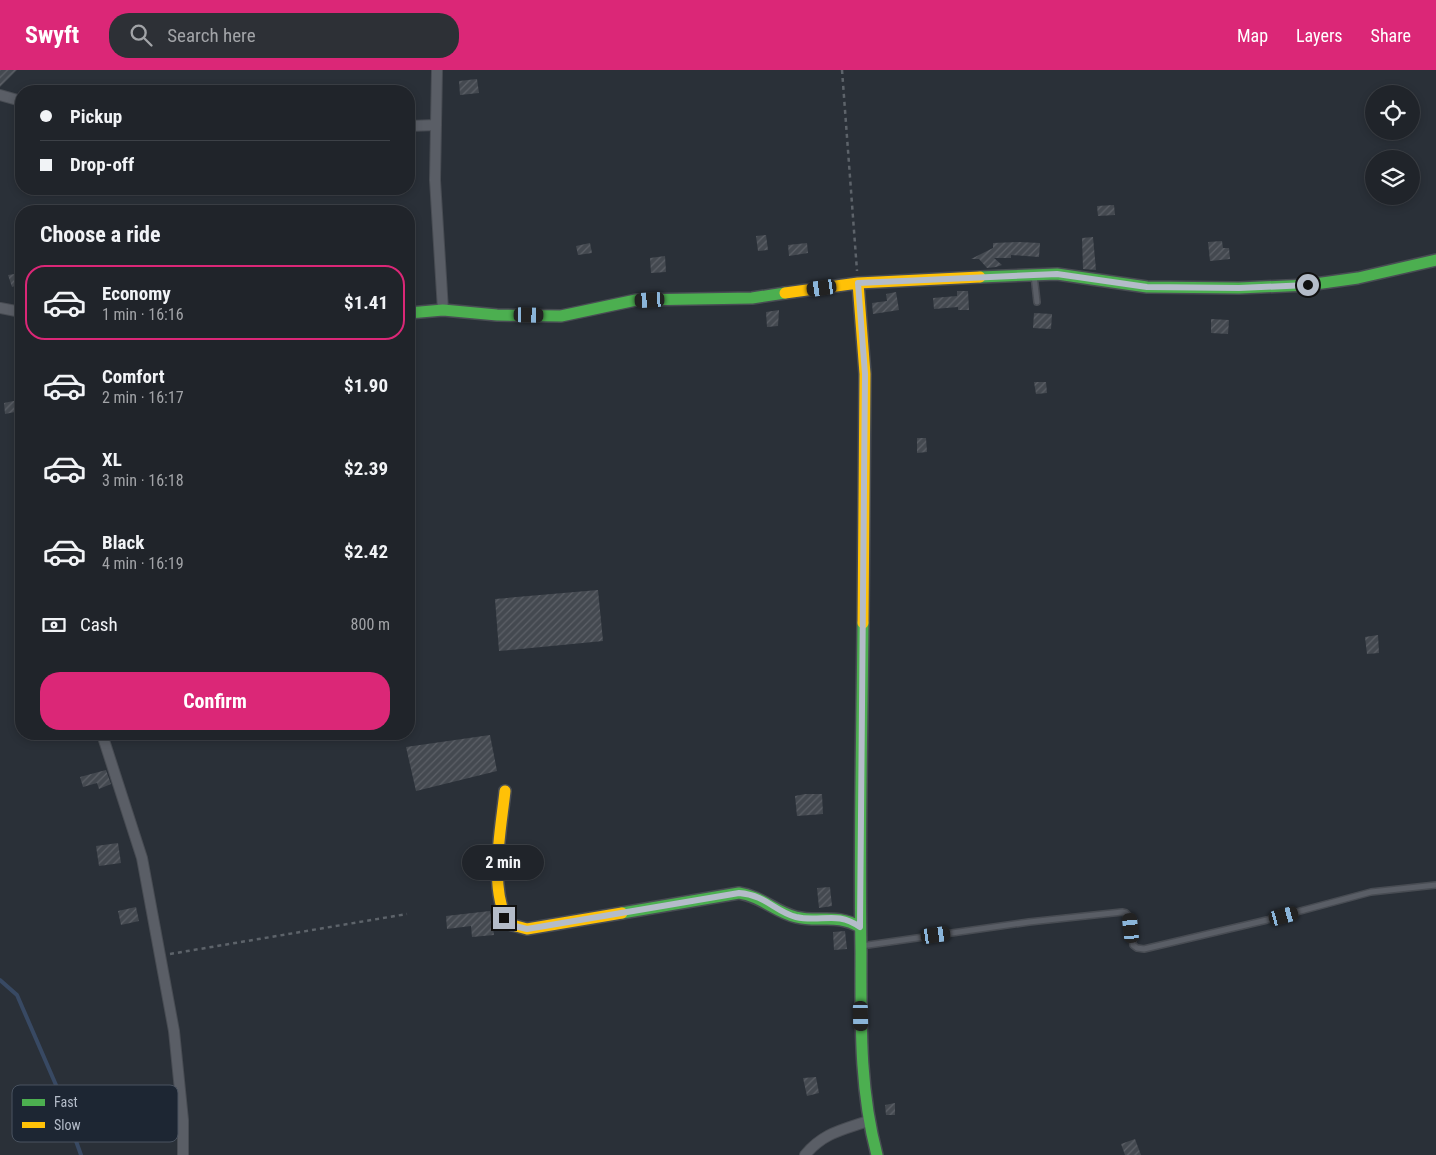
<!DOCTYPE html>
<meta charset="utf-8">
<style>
body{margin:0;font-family:"Roboto Condensed",sans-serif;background:#2d3036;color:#f1f3f6;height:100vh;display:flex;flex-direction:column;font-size:19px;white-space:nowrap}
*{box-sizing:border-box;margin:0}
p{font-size:16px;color:#a2a4a8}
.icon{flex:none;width:28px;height:28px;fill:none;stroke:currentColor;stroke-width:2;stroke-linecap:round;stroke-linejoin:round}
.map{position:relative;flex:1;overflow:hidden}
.details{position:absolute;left:15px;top:135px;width:400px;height:535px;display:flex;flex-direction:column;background:#20242a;border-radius:20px;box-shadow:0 2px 8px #0003,0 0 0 1px #3d4147}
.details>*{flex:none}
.banner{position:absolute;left:15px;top:15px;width:400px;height:110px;border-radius:20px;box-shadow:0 2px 8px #0003,0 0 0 1px #3d4147;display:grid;align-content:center;height:110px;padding:0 25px;background:#20242a}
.controls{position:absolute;left:1365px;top:15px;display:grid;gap:10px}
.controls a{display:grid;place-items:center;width:55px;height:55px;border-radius:50%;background:#20242a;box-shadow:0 2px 8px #0003,0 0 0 1px #3d4147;font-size:25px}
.end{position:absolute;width:22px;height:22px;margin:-11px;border:6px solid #b4bcc9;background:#111;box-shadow:0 0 0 2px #111}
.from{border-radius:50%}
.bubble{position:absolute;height:35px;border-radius:18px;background:#20242a;box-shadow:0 2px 8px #0003,0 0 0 1px #3d4147;font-size:16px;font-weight:700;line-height:35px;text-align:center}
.car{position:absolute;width:15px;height:30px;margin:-15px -8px;border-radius:6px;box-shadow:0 0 4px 1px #0007;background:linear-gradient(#222 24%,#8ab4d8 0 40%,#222 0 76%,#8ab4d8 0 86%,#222 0)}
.banner b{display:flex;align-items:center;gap:18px;height:48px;font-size:19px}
.banner b+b{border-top:1px solid #3d4147}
.banner i{width:12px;height:12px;background:#f1f3f6}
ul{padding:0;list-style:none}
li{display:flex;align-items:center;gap:15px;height:75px;margin:0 10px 8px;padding:0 15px;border:2px solid transparent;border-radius:20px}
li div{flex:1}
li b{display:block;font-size:19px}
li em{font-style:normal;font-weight:700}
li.active{border-color:#db2777}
li>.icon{width:45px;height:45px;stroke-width:1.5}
h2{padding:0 25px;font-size:22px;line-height:60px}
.pay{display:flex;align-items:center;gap:12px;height:55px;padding:0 25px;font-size:19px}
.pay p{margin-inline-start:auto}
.cta{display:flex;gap:10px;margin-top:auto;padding:10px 25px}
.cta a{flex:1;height:58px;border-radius:20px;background:#db2777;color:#fff;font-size:20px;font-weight:700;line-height:58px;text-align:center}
header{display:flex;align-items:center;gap:30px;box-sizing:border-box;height:70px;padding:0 25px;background:#db2777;color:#fff}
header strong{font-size:24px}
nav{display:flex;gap:28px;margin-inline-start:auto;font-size:18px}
.search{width:350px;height:45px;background:#2d3036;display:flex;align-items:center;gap:12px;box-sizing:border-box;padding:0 18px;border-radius:20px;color:#a2a4a8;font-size:19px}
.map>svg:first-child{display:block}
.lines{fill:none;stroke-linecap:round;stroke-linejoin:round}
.stream{stroke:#384963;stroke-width:4}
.building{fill:url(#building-hatch)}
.lane-casing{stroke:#484c53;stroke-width:8}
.street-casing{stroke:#484c53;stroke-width:12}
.fast-casing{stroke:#484c53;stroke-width:14}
.slow-casing{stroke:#484c53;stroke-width:14}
.path{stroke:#5d636a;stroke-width:2.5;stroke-dasharray:4 4;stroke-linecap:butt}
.lane{stroke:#5a5e66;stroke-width:5}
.street{stroke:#5a5e66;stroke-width:10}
.fast{stroke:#4caf50;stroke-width:11}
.slow{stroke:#ffc107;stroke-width:11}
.route{stroke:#b4bcc9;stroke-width:6}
.key{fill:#1d2633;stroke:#4a5360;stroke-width:1}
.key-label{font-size:14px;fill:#b4bcc9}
</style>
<header>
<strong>Swyft</strong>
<div class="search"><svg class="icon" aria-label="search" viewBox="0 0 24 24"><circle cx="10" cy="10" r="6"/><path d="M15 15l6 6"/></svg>Search here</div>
<nav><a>Map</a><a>Layers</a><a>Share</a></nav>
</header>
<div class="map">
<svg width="1436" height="1085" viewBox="0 0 1436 1085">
<defs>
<pattern id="building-hatch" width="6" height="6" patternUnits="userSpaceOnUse" patternTransform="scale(1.25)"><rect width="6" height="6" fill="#444950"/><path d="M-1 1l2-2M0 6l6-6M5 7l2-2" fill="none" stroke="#5d6168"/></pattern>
</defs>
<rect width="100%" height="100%" fill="#2a3038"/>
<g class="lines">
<path class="stream" d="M 0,910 L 17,925 L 56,1015 L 81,1085"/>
</g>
<path class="building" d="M 0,0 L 17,0 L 0,17 Z
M 477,9 L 479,23 L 460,25 L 459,11 Z
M 1114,135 L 1115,145 L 1098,146 L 1097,136 Z
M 766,165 L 768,180 L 758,181 L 756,166 Z
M 1093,167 L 1096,200 L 1083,199 L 1082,168 Z
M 1222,171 L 1223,178 L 1229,178 L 1230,189 L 1210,191 L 1208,172 Z
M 1019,172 L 1040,173 L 1039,187 L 1011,185 L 1011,188 L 994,188 L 1002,195 L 996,197 L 987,198 L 979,189 L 971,189 L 993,178 L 993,173 Z
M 590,173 L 592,183 L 578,185 L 576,176 Z
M 807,173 L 808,183 L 789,186 L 788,175 Z
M 665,186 L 666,202 L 651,203 L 650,188 Z
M 21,203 L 21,214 L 12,217 L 8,205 Z
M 957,221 L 968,221 L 969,240 L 958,240 L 958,237 L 934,239 L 933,228 L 957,226 Z
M 896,222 L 899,240 L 873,244 L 872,233 L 887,231 L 886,224 Z
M 779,240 L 778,256 L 767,257 L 766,242 Z
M 1034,243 L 1052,244 L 1051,259 L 1033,258 Z
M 1211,249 L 1229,250 L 1228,264 L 1211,263 Z
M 1034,312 L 1046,312 L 1047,323 L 1036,324 Z
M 18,330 L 20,341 L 5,344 L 4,333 Z
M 917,368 L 926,368 L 927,382 L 917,383 Z
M 598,520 L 603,571 L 499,581 L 495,529 Z
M 1378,565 L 1379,583 L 1367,584 L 1365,567 Z
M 490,665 L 497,701 L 416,721 L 406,677 Z
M 106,700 L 111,714 L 99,719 L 97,713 L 83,717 L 80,707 Z
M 805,724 L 822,724 L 823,744 L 797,746 L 795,726 Z
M 118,773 L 121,793 L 99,796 L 96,776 Z
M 830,817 L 832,836 L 819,838 L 817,818 Z
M 136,837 L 139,851 L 121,855 L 118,841 Z
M 490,841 L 494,865 L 472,867 L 471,856 L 447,859 L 446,846 Z
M 845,861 L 847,879 L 834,880 L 833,862 Z
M 816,1007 L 819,1023 L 807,1026 L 803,1008 Z
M 895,1033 L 895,1045 L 886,1045 L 885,1035 Z
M 1135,1069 L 1141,1085 L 1125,1085 L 1121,1074 Z"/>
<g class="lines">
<defs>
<path id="lane" d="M 1034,205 L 1037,232
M 861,876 L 1029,852 L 1122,842 L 1126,843 L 1130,847 L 1133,875 L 1137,878 L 1144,879 L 1267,850 L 1371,822 L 1436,815"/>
<path id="street" d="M 437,0 L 435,110 L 443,240
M 0,25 L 21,31
M 409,56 L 436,55
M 0,238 L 21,242
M 102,664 L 142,788 L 174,961 L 183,1050 L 183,1085
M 805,1085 C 823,1063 842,1060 868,1051"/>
<path id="fast" d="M 980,207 L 1057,204 L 1147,217 L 1239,218 L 1308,215 L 1358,208 L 1436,190
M 409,243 L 443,240 L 497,245 L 561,246 L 636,230 L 752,228 L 785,223
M 863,553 C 862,663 859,773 861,882 C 861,951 859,1018 877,1085
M 622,843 L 739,823 C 761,826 775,842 796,847 C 820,853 836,843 860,857"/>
<path id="slow" d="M 858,213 L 865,304 L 863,553
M 785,223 L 858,213 L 980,207
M 505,721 C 501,760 488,819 509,854 L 527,859 L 622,843"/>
</defs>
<use href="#lane" class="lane-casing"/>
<use href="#street" class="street-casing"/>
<use href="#fast" class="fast-casing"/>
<use href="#slow" class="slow-casing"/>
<path class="path" d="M 842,0 L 857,201
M 170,884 L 407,844"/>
<use href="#lane" class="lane"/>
<use href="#street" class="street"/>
<use href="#fast" class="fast"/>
<use href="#slow" class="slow"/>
</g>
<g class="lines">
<path class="route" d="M 504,848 L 511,855 L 527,859 L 739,823 C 766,825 774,841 796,847 C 821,853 836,840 860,857 L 865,304 L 858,213 L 1057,204 L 1147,217 L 1239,218 L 1308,215"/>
</g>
<rect x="12" y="1015" width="166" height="57" rx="8" class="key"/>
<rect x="22" y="1029" width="23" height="7" fill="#4caf50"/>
<rect x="22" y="1052" width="23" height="6" fill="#ffc107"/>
<g class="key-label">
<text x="54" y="1037">Fast</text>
<text x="54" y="1060">Slow</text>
</g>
</svg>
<div class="controls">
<a><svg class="icon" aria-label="locate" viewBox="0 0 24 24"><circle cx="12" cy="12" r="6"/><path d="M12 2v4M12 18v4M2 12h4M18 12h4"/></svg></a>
<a><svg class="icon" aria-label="layers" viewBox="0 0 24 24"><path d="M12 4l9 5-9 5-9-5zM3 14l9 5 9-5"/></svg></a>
</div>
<i class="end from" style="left:1308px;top:215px"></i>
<i class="end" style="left:504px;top:848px"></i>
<div class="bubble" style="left:462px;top:775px;width:82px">2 min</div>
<i class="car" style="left:822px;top:218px;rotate:262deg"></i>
<i class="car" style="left:650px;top:230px;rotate:267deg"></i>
<i class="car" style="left:529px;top:245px;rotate:91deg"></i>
<i class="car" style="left:1284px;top:846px;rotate:75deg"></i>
<i class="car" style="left:1131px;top:858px;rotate:354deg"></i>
<i class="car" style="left:936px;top:865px;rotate:82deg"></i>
<i class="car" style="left:861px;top:946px;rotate:179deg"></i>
<div class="banner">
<b><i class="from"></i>Pickup</b>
<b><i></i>Drop-off</b>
</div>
<section class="details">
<h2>Choose a ride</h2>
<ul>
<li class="active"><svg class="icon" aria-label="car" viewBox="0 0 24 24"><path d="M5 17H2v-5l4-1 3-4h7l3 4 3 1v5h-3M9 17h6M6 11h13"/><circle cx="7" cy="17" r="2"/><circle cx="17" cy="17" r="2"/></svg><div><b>Economy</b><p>1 min · 16:16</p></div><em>$1.41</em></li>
<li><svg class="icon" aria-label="car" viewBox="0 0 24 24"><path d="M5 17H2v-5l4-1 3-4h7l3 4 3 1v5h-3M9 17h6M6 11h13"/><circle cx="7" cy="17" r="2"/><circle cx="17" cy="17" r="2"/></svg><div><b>Comfort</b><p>2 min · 16:17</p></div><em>$1.90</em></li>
<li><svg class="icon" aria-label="car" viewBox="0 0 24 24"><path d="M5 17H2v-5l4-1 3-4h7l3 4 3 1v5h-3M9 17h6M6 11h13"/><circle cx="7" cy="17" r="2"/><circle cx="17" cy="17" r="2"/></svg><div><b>XL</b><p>3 min · 16:18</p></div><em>$2.39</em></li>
<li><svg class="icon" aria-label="car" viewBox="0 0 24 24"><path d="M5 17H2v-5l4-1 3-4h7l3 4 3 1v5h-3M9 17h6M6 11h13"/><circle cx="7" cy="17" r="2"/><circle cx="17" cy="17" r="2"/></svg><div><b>Black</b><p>4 min · 16:19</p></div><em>$2.42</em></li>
</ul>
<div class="pay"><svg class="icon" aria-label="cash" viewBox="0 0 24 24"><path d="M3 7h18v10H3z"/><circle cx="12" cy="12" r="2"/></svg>Cash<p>800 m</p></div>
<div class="cta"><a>Confirm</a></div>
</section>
</div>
